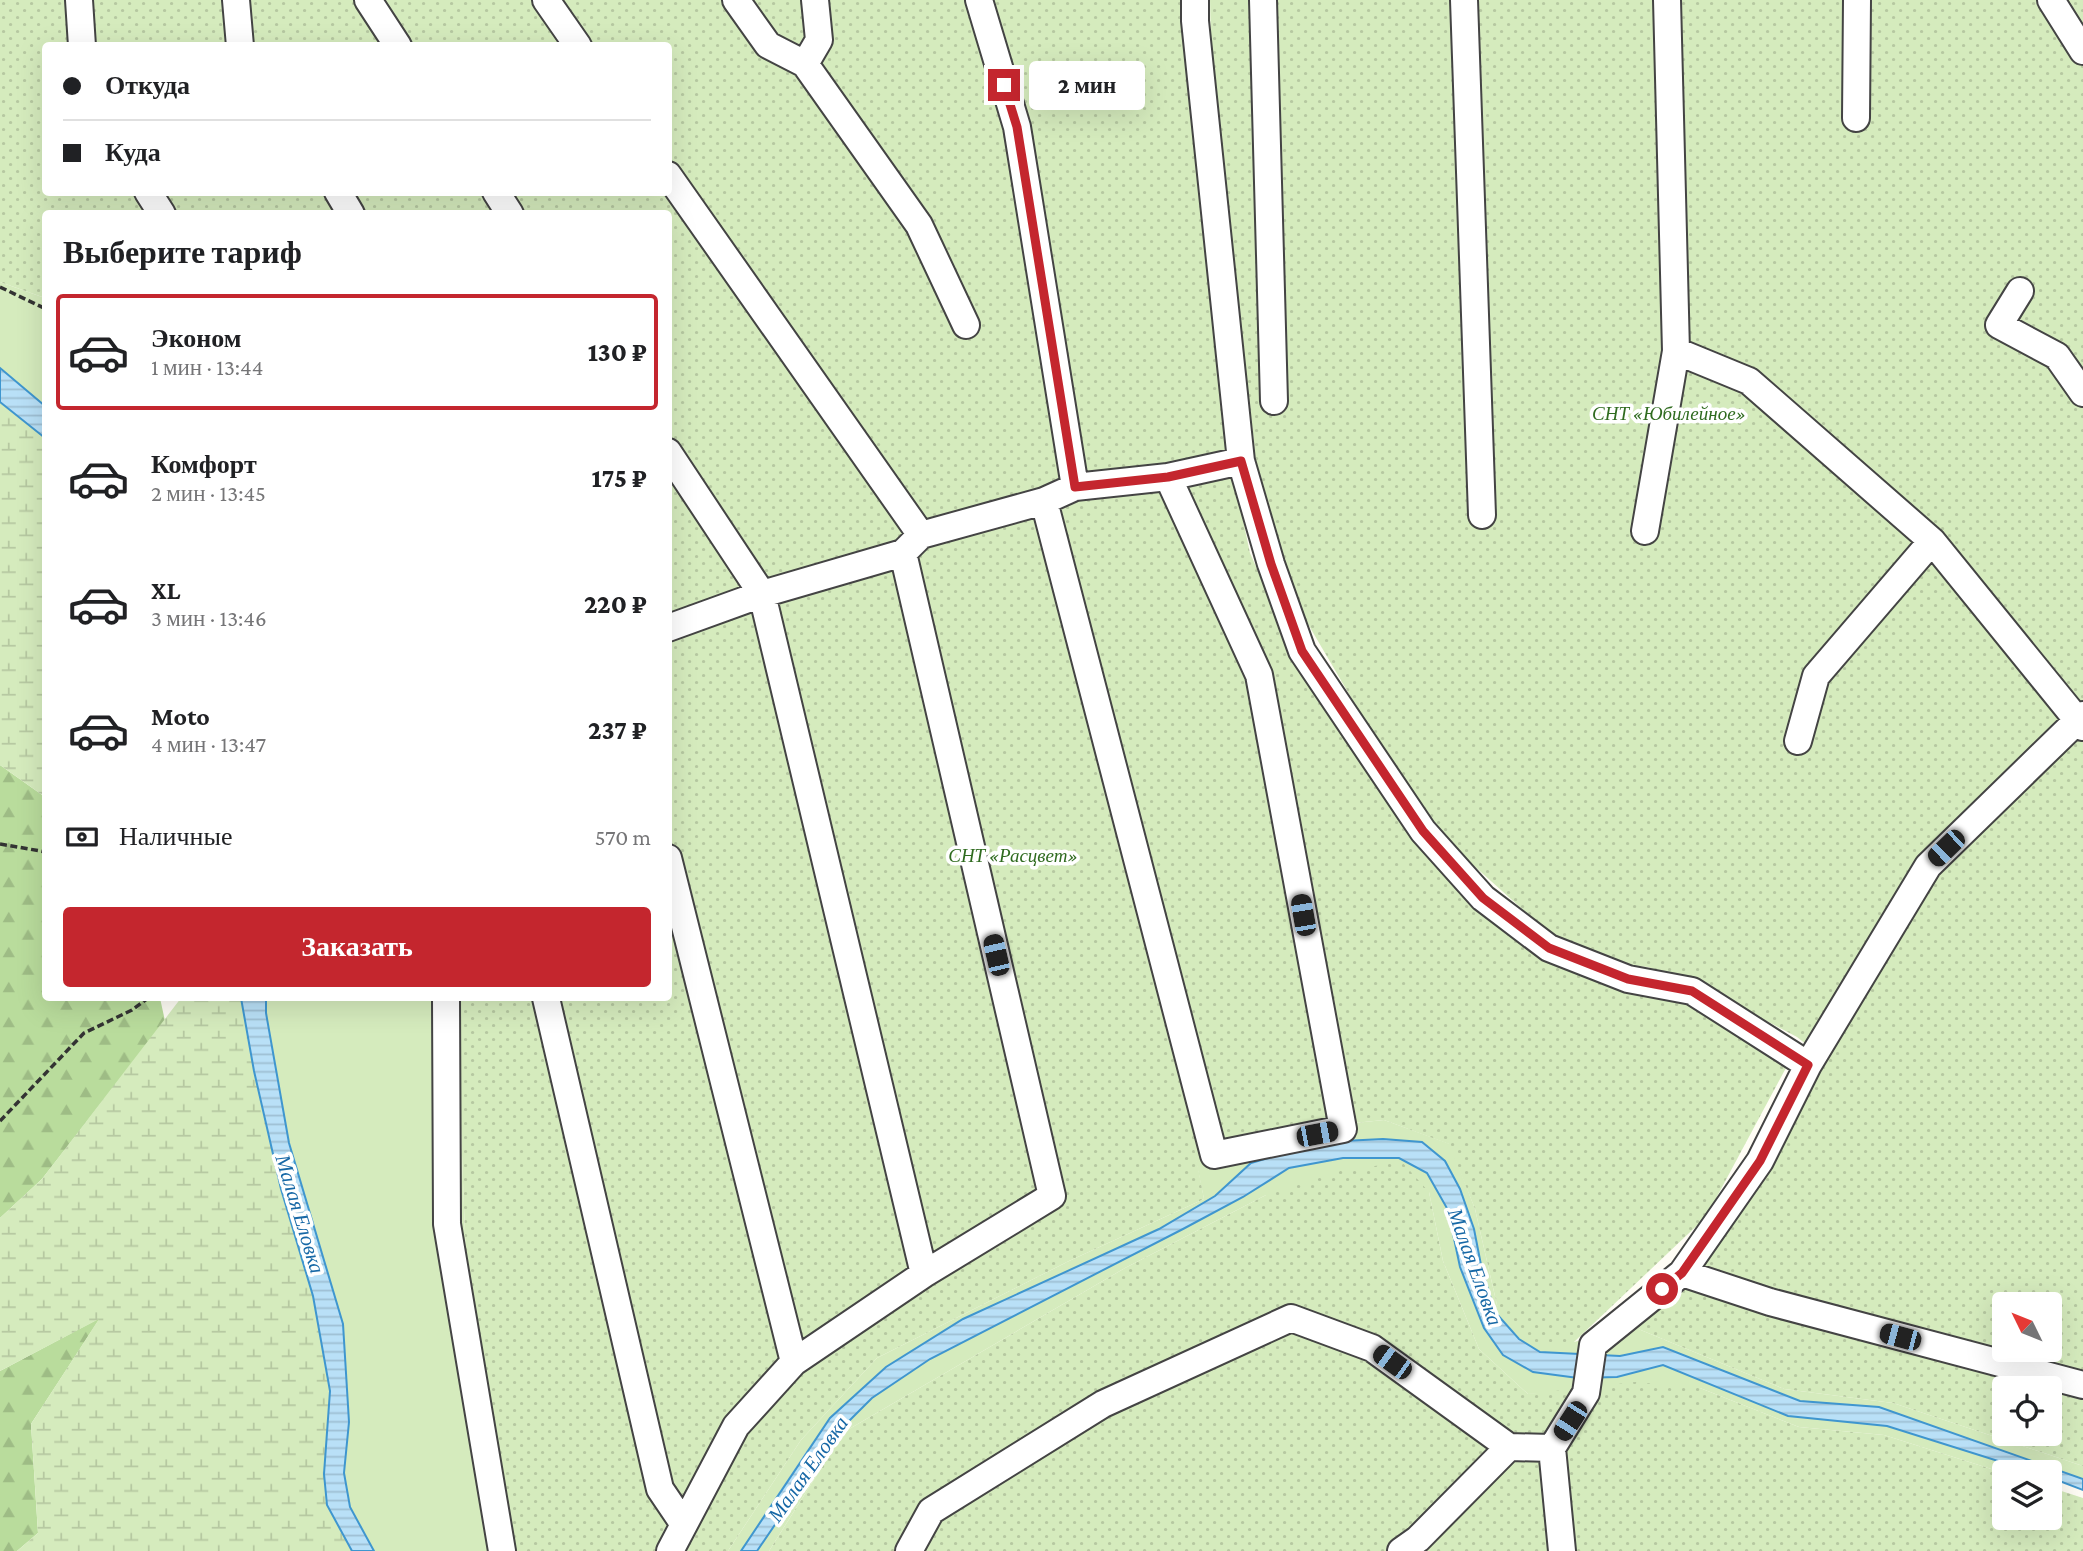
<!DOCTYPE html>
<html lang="ru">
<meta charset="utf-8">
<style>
body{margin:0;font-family:"Crimson Pro",serif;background:#f6f6f6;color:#202124;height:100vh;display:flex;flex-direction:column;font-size:26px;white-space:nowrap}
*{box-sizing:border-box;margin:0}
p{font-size:23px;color:#757577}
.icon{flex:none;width:38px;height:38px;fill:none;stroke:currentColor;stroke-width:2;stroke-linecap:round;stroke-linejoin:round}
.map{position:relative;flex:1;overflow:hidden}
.sheet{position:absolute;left:42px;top:210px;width:630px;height:791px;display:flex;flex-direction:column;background:#fff;border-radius:7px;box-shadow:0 7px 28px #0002}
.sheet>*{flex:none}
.hud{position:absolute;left:42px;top:42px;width:630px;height:154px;border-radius:7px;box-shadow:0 7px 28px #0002;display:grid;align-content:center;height:154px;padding:0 21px;background:#fff}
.needle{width:46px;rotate:313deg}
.buttons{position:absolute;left:1992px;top:1292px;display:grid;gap:14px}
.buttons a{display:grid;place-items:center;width:70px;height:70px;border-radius:7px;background:#fff;box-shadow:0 7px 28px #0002;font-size:35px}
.end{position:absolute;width:32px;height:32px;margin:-16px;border:9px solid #c4262e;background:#fff;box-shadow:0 0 0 4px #fff}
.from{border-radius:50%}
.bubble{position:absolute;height:49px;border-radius:7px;background:#fff;box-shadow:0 7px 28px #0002;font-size:23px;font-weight:800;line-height:49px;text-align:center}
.car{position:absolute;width:21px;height:42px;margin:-21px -10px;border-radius:9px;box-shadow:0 0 5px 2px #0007;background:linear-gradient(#222 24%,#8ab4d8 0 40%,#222 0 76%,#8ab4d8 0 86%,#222 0)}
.hud b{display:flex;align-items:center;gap:24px;height:66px;font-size:26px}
.hud b+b{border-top:2px solid #e0e0e0}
.hud i{width:18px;height:18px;background:#202124}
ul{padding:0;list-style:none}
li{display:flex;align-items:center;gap:21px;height:116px;margin:0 14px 10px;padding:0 7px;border:4px solid transparent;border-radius:7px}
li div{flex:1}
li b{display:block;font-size:26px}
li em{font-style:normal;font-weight:800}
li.selected{border-color:#c4262e}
li>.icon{width:63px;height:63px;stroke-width:1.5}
h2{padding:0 21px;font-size:32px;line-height:84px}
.pay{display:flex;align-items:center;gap:18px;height:77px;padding:0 21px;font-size:26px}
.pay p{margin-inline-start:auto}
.primary-button{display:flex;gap:14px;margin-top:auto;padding:14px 21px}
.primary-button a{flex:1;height:80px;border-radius:7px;background:#c4262e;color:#fff;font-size:28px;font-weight:800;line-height:80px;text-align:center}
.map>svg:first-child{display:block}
.grass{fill:#d5ebbd}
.forest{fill:url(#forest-firs)}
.wetland{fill:url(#wetland-marsh)}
.garden{fill:url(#garden-dots);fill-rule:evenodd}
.water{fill:url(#water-rules);stroke:#3f96cf;stroke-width:2}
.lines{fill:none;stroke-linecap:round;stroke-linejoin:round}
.minor-casing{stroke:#444;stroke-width:30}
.path{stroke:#333;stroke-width:3.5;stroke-dasharray:7 3.5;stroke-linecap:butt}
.minor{stroke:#fff;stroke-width:26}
.route{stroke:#c4262e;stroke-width:9}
.labels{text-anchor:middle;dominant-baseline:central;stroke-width:7;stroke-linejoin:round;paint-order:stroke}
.park-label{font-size:19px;font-style:italic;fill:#2f6b1f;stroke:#fff}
.water-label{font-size:21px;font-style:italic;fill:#1768a6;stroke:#fff}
</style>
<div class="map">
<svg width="2083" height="1551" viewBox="0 0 2083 1551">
<defs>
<pattern id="forest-firs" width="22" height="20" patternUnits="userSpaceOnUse" patternTransform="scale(1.75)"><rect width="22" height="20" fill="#b9dc9c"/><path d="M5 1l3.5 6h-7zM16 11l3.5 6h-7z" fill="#9ebc85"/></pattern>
<pattern id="wetland-marsh" width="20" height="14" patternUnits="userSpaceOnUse" patternTransform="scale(1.75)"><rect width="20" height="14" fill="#d5ebbd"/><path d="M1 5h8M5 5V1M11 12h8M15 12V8" fill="none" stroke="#b6c8a1"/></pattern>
<pattern id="garden-dots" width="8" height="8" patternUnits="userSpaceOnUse" patternTransform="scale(1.75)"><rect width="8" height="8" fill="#d5ebbd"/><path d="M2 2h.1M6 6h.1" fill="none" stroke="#b6c8a1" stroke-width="1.8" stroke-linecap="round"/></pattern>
<pattern id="water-rules" width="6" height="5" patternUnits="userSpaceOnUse" patternTransform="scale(1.75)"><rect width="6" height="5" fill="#b9e0f7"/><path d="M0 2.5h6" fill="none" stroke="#9ebfd3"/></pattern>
</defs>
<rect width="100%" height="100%" fill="#fffdf5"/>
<path class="grass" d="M 0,282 L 45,298 L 45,406 L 0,368 Z
M 266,998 L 456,998 L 468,1312 L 509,1551 L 374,1551 L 350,1507 L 344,1473 L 349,1422 L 343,1324 L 289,1143 L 266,1013 Z
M 1384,1120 L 1450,1144 L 1475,1209 L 1497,1305 L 1574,1342 L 1631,1326 L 1784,1389 L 1893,1403 L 2083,1466 L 2083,1479 L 1879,1407 L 1800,1401 L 1663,1347 L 1620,1356 L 1540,1352 L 1528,1347 L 1495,1312 L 1482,1270 L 1474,1229 L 1460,1189 L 1422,1142 L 1383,1139 L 1323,1142 L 1251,1163 L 1215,1196 L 1159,1229 L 963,1319 L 886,1367 L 806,1452 L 741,1551 L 728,1551 L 801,1440 L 877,1358 L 1069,1261 L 1204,1199 L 1193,1146 L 1265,1132 Z
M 1343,1158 L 1399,1158 L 1427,1173 L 1448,1210 L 1460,1267 L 1503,1355 L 1617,1377 L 1663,1365 L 1788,1416 L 1887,1426 L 2033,1472 L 2004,1473 L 1884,1435 L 1799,1427 L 1700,1388 L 1528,1394 L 1479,1349 L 1443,1261 L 1429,1192 L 1266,1195 L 1125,1268 L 844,1432 L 769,1551 L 757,1551 L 839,1431 L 872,1398 L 930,1359 L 1183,1229 L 1243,1197 L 1289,1168 Z"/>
<path class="forest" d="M 0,765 L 45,797 L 46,998 L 160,998 L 165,1021 L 42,1179 L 0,1218 Z
M 100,1318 L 31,1424 L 38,1533 L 17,1551 L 0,1551 L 0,1371 Z"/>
<path class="wetland" d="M 0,402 L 45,438 L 45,797 L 0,765 Z
M 181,998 L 241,998 L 254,1071 L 281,1189 L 313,1296 L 330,1391 L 327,1505 L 352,1551 L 17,1551 L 38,1533 L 31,1424 L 99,1319 L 0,1371 L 0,1218 L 42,1179 Z"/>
<path class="garden" d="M 0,0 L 1180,0 L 1209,269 L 1234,478 L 1250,553 L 1304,675 L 1478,903 L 1640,987 L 1709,1012 L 1787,1066 L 1706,1217 L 1574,1342 L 1530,1344 L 1497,1305 L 1475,1209 L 1449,1144 L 1384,1120 L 1265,1132 L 1194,1147 L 1204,1199 L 1069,1261 L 877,1358 L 801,1440 L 728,1551 L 509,1551 L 468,1312 L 456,998 L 668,998 L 668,214 L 46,214 L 45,298 L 0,282 ZM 46,46 L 668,46 L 668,192 L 46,192 Z
M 1210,0 L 2083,0 L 2083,1466 L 1893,1403 L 1784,1389 L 1631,1326 L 1736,1206 L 1822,1067 L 1807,1045 L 1797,1037 L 1715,994 L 1648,967 L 1604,963 L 1559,942 L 1423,820 L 1305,619 L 1256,490 L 1254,441 L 1212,106 ZM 2004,1304 L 2049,1304 L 2049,1349 L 2004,1349 ZM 2004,1388 L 2049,1388 L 2049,1433 L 2004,1433 Z
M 1402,1162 L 1429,1192 L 1443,1261 L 1479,1349 L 1528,1394 L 1635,1382 L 1700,1388 L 1799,1427 L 1884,1435 L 2004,1473 L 2004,1517 L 2049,1517 L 2049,1487 L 2083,1498 L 2083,1551 L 769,1551 L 844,1432 L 1125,1268 L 1266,1195 L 1340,1171 Z"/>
<path class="water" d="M 0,368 L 45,406 L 45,438 L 0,402 Z
M 241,998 L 266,998 L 266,1013 L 289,1143 L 343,1324 L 349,1422 L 344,1473 L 350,1507 L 374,1551 L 352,1551 L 327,1505 L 324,1474 L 330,1391 L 313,1296 L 281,1189 L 254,1071 Z
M 1383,1139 L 1422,1142 L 1445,1161 L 1460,1189 L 1474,1229 L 1482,1270 L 1495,1312 L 1519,1339 L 1540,1352 L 1620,1356 L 1663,1347 L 1800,1401 L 1879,1407 L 2083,1479 L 2083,1490 L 2049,1477 L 2049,1472 L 2033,1472 L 1887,1426 L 1788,1416 L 1663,1365 L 1617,1377 L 1578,1378 L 1533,1372 L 1503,1355 L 1484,1328 L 1460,1267 L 1448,1210 L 1427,1173 L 1399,1158 L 1343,1158 L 1289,1168 L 1243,1197 L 1183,1229 L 930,1359 L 872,1398 L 839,1431 L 757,1551 L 741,1551 L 830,1418 L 886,1367 L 963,1319 L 1159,1229 L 1215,1196 L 1251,1163 L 1323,1142 Z"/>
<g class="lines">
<defs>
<path id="minor" d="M 79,0 L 82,46
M 236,0 L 240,46
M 368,0 L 398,46
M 546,0 L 578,46
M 736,0 L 768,45 L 805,64 L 919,225 L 966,325
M 979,0 L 1017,127 L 1075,487
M 1195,0 L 1195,21 L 1241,461 L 1271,564 L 1302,651 L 1423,831 L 1483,898 L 1549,948 L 1628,979 L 1692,991 L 1808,1065
M 1263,0 L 1274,401
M 1464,0 L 1482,515
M 2051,0 L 2083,51
M 805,64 L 819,40 L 815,0
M 1856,118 L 1857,0
M 668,175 L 921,535
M 148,192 L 162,214
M 338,192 L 351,214
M 496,192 L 510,214
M 2020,291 L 1999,325 L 2057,356 L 2083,393
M 1676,351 L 1749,381 L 1932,541 L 2083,727
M 668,452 L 762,594 L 924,1274
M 1044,501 L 1214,1155 L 1343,1129 L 1259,675 L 1168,477
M 1645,531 L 1676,351 L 1667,0
M 668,628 L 762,594 L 903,553 L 921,535 L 1044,501 L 1075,487 L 1168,477 L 1241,461
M 1798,741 L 1816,676 L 1932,541
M 668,858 L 794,1362
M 446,998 L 447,1224 L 502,1551
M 546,998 L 660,1489 L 683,1523
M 1682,1273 L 1770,1302 L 2083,1385
M 670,1551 L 736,1426 L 794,1362 L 924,1274 L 1052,1196 L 903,553
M 909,1551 L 931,1511 L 1103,1404 L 1291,1318 L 1372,1348 L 1509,1447 L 1552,1448
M 1401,1551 L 1418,1539 L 1509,1447
M 1562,1551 L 1552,1448 L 1586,1393 L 1593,1345 L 1682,1273 L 1760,1161 L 1808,1065 L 1928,866 L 2083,715"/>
</defs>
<use href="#minor" class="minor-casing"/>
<path class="path" d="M 0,287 L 46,309
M 0,844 L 46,852
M 0,1121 L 84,1033 L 132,1010 L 148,998"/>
<use href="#minor" class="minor"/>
</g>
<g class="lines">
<path class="route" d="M 1004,85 L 1017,127 L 1075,487 L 1168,477 L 1241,461 L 1271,564 L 1302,651 L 1423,831 L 1483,898 L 1549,948 L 1628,979 L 1692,991 L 1808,1065 L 1760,1161 L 1682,1273 L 1662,1289"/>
</g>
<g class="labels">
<g class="park-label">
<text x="1669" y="413">СНТ «Юбилейное»</text>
<text x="1013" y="855">СНТ «Расцвет»</text>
</g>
<g class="water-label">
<text transform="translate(300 1214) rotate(73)">Малая Еловка</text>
<text transform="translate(1475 1267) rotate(70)">Малая Еловка</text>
<text transform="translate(808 1469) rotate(-55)">Малая Еловка</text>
</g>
</g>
</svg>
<div class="buttons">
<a><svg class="needle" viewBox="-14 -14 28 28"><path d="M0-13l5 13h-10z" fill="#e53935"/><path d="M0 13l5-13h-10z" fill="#757577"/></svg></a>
<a><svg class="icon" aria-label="locate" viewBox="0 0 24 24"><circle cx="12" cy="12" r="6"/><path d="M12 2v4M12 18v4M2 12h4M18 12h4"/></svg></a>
<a><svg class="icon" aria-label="layers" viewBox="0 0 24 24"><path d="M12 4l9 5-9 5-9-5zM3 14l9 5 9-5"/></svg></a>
</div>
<i class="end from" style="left:1662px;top:1289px"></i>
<i class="end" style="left:1004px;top:85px"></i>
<div class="bubble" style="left:1029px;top:61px;width:116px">2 мин</div>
<i class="car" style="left:1946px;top:848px;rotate:226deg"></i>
<i class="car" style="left:1303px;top:915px;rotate:350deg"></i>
<i class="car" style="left:996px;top:955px;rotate:347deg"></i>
<i class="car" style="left:1317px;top:1134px;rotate:79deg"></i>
<i class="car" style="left:1900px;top:1337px;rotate:285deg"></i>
<i class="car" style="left:1392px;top:1362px;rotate:306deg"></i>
<i class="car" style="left:1570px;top:1421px;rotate:213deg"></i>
<div class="hud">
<b><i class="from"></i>Откуда</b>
<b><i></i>Куда</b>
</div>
<section class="sheet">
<h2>Выберите тариф</h2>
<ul>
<li class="selected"><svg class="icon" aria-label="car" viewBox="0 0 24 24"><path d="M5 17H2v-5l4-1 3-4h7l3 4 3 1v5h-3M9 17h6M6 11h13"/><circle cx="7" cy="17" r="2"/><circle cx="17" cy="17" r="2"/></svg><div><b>Эконом</b><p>1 мин · 13:44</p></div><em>130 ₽</em></li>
<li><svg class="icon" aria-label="car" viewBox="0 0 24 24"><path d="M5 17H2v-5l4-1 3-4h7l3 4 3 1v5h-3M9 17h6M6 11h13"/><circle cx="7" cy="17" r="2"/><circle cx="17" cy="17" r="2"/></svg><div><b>Комфорт</b><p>2 мин · 13:45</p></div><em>175 ₽</em></li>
<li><svg class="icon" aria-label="car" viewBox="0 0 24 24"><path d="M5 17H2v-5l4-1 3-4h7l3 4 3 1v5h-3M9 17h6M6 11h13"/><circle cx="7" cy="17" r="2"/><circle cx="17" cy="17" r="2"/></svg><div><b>XL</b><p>3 мин · 13:46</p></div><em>220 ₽</em></li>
<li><svg class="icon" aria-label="car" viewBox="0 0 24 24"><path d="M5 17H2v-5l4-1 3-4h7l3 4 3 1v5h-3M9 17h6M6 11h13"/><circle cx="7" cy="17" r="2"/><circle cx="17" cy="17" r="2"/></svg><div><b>Moto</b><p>4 мин · 13:47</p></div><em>237 ₽</em></li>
</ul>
<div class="pay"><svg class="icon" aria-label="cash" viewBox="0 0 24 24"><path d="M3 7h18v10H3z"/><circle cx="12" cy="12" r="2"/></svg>Наличные<p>570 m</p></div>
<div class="primary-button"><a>Заказать</a></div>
</section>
</div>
